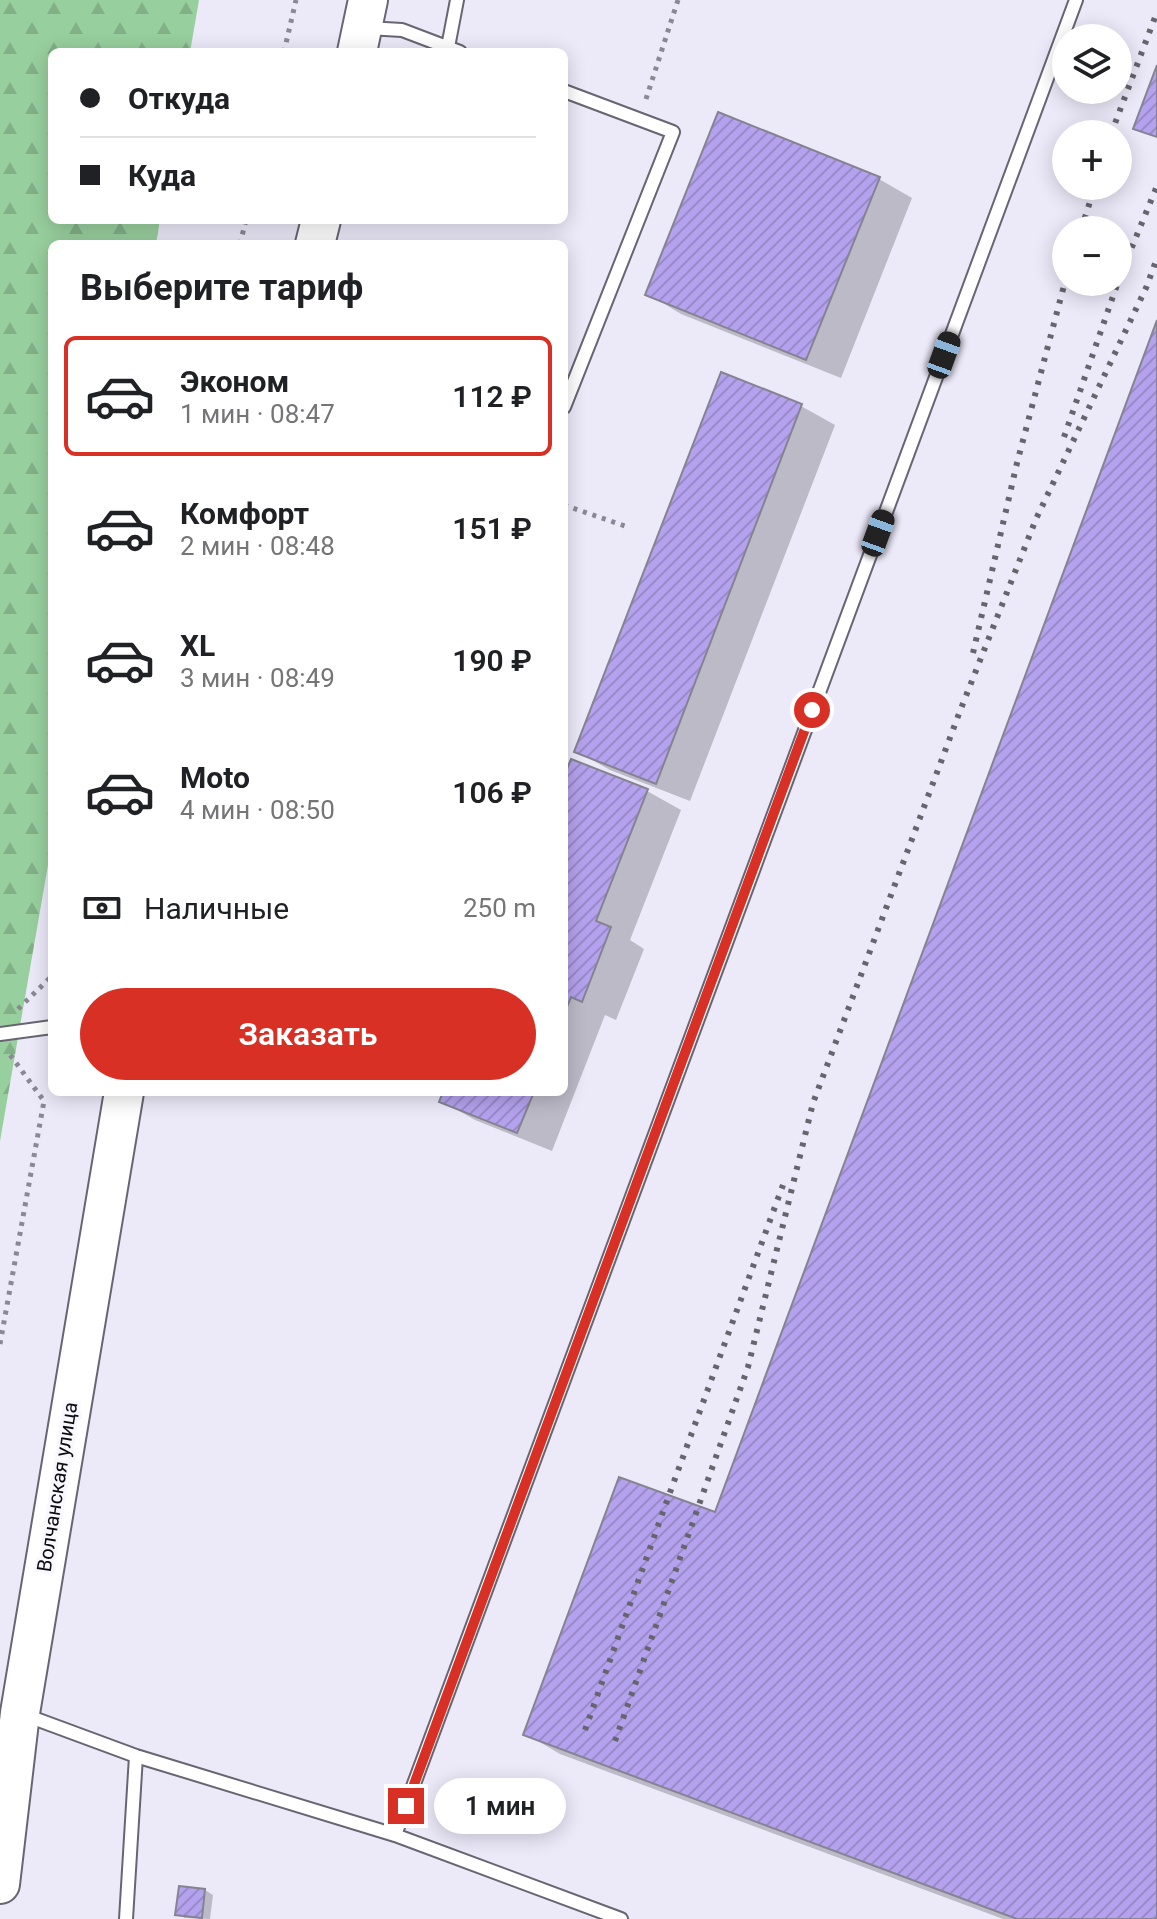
<!DOCTYPE html>
<html lang="ru">
<meta charset="utf-8">
<style>
body{margin:0;font-family:Roboto,sans-serif;background:#f6f6f6;color:#202124;height:100vh;display:flex;flex-direction:column;font-size:30px;white-space:nowrap}
*{box-sizing:border-box;margin:0}
p{font-size:26px;color:#757577}
.icon{flex:none;width:44px;height:44px;fill:none;stroke:currentColor;stroke-width:2;stroke-linecap:round;stroke-linejoin:round}
.map{position:relative;flex:1;overflow:hidden}
.side{position:absolute;left:48px;top:240px;width:520px;height:856px;display:flex;flex-direction:column;background:#fff;border-radius:12px;box-shadow:0 4px 20px #0003}
.side>*{flex:none}
.banner{position:absolute;left:48px;top:48px;width:520px;height:176px;border-radius:12px;box-shadow:0 4px 20px #0003;display:grid;align-content:center;height:176px;padding:0 32px;background:#fff}
.buttons{position:absolute;left:1052px;top:24px;display:grid;gap:16px}
.buttons a{display:grid;place-items:center;width:80px;height:80px;border-radius:50%;background:#fff;box-shadow:0 4px 20px #0003;font-size:40px}
.end{position:absolute;width:36px;height:36px;margin:-18px;border:10px solid #d93025;background:#fff;box-shadow:0 0 0 4px #fff}
.from{border-radius:50%}
.bubble{position:absolute;height:56px;border-radius:28px;background:#fff;box-shadow:0 4px 20px #0003;font-size:26px;font-weight:600;line-height:56px;text-align:center}
.car{position:absolute;width:24px;height:48px;margin:-24px -12px;border-radius:10px;box-shadow:0 0 6px 2px #0007;background:linear-gradient(#222 24%,#8ab4d8 0 40%,#222 0 76%,#8ab4d8 0 86%,#222 0)}
.banner b{display:flex;align-items:center;gap:28px;height:76px;font-size:30px}
.banner b+b{border-top:2px solid #e0e0e0}
.banner i{width:20px;height:20px;background:#202124}
ul{padding:0;list-style:none}
li{display:flex;align-items:center;gap:24px;height:120px;margin:0 16px 12px;padding:0 16px;border:4px solid transparent;border-radius:12px}
li div{flex:1}
li b{display:block;font-size:30px}
li em{font-style:normal;font-weight:600}
li.selected{border-color:#d93025}
li>.icon{width:72px;height:72px;stroke-width:1.5}
h2{padding:0 32px;font-size:36px;line-height:96px}
.pay{display:flex;align-items:center;gap:20px;height:88px;padding:0 32px;font-size:30px}
.pay p{margin-inline-start:auto}
.button{display:flex;gap:16px;margin-top:auto;padding:16px 32px}
.button a{flex:1;height:92px;border-radius:48px;background:#d93025;color:#fff;font-size:32px;font-weight:600;line-height:92px;text-align:center}
.map>svg:first-child{display:block}
.forest{fill:url(#forest-firs)}
.shadow{fill:#0003}
.building{fill:url(#building-hatch);stroke:#868391;stroke-width:2}
.lines{fill:none;stroke-linecap:round;stroke-linejoin:round}
.service-casing{stroke:#686572;stroke-width:16}
.primary-casing{stroke:#686572;stroke-width:42}
.path{stroke:#8a8893;stroke-width:5;stroke-dasharray:4 6;stroke-linecap:butt}
.service{stroke:#fff;stroke-width:12}
.primary{stroke:#fff;stroke-width:38}
.rail{stroke:#66646d;stroke-width:6;stroke-dasharray:4 8;stroke-linecap:butt}
.route{stroke:#d93025;stroke-width:10}
.labels{text-anchor:middle;dominant-baseline:central;stroke-width:7;stroke-linejoin:round;paint-order:stroke}
.street-label{font-size:20px;fill:#0c0b10;stroke:#f9f8fe}
</style>
<div class="map">
<svg width="1157" height="1919" viewBox="0 0 1157 1919">
<defs>
<pattern id="forest-firs" width="22" height="20" patternUnits="userSpaceOnUse" patternTransform="scale(2)"><rect width="22" height="20" fill="#98cf9e"/><path d="M5 1l3.5 6h-7zM16 11l3.5 6h-7z" fill="#82b087"/></pattern>
<pattern id="building-hatch" width="6" height="6" patternUnits="userSpaceOnUse" patternTransform="scale(2)"><rect width="6" height="6" fill="#b5a2ee"/><path d="M-1 1l2-2M0 6l6-6M5 7l2-2" fill="none" stroke="#9a8acb"/></pattern>
</defs>
<rect width="100%" height="100%" fill="#ece9f9"/>
<path class="forest" d="M 0,0 L 199,0 L 190,52 L 52,52 L 52,220 L 160,220 L 156,244 L 52,244 L 52,842 L 0,1141 Z"/>
<path class="shadow" d="M 879,179 L 912,198 L 841,378 L 681,314 L 648,294 Z
M 1157,326 L 1157,1919 L 1003,1919 L 560,1754 L 526,1734 L 716,1515 Z
M 722,375 L 801,406 L 835,425 L 690,801 L 610,770 L 576,751 Z
M 564,782 L 647,791 L 681,810 L 630,940 L 644,949 L 616,1020 L 605,1015 L 552,1151 L 475,1120 L 442,1101 L 445,1092 L 564,1092 Z
M 205,1890 L 213,1895 L 210,1919 L 185,1918 L 177,1914 Z"/>
<path class="building" d="M 1157,65 L 1157,137 L 1133,129 Z
M 718,112 L 880,177 L 806,360 L 645,295 Z
M 1157,320 L 1157,1919 L 1017,1919 L 523,1735 L 619,1477 L 715,1512 Z
M 721,372 L 802,404 L 656,784 L 574,752 Z
M 571,759 L 648,789 L 596,921 L 611,927 L 582,1002 L 571,997 L 564,1014 L 564,776 Z
M 443,1092 L 534,1092 L 517,1133 L 439,1102 Z
M 179,1886 L 205,1889 L 202,1918 L 175,1915 Z"/>
<g class="lines">
<defs>
<path id="service" d="M 367,28 L 402,30 L 460,52
M 448,47 L 457,0
M 564,91 L 673,132 L 564,407
M 0,1034 L 52,1027
M 25,1715 L 136,1756 L 395,1835
M 126,1919 L 136,1756
M 621,1919 L 395,1835 L 1076,0"/>
<path id="primary" d="M 357,52 L 368,0
M 315,244 L 321,220
M 0,1884 L 20,1713 L 124,1092"/>
</defs>
<use href="#service" class="service-casing"/>
<use href="#primary" class="primary-casing"/>
<path class="path" d="M 284,52 L 296,0
M 646,99 L 678,0
M 240,244 L 246,220
M 564,505 L 628,527
M 18,1009 L 52,976
M 0,1344 L 44,1101 L 8,1052"/>
<use href="#service" class="service"/>
<use href="#primary" class="primary"/>
<path class="rail" d="M 1111,134 L 1157,12
M 1081,230 L 1095,186
M 1118,281 L 1157,186
M 1064,437 L 1118,282
M 973,653 L 1017,463 L 1066,278
M 585,1730 L 669,1495 L 783,1185
M 615,1741 L 748,1367 L 813,1103 L 960,711 L 1036,519 L 1146,288 L 1157,258"/>
</g>
<g class="lines">
<path class="route" d="M 406,1806 L 812,710"/>
</g>
<g class="labels">
<g class="street-label">
<text transform="translate(57 1487) rotate(-81)">Волчанская улица</text>
</g>
</g>
</svg>
<div class="buttons">
<a><svg class="icon" aria-label="layers" viewBox="0 0 24 24"><path d="M12 4l9 5-9 5-9-5zM3 14l9 5 9-5"/></svg></a>
<a>+</a>
<a>−</a>
</div>
<i class="end from" style="left:812px;top:710px"></i>
<i class="end" style="left:406px;top:1806px"></i>
<div class="bubble" style="left:434px;top:1778px;width:132px">1 мин</div>
<i class="car" style="left:944px;top:355px;rotate:20deg"></i>
<i class="car" style="left:878px;top:533px;rotate:20deg"></i>
<div class="banner">
<b><i class="from"></i>Откуда</b>
<b><i></i>Куда</b>
</div>
<section class="side">
<h2>Выберите тариф</h2>
<ul>
<li class="selected"><svg class="icon" aria-label="car" viewBox="0 0 24 24"><path d="M5 17H2v-5l4-1 3-4h7l3 4 3 1v5h-3M9 17h6M6 11h13"/><circle cx="7" cy="17" r="2"/><circle cx="17" cy="17" r="2"/></svg><div><b>Эконом</b><p>1 мин · 08:47</p></div><em>112 ₽</em></li>
<li><svg class="icon" aria-label="car" viewBox="0 0 24 24"><path d="M5 17H2v-5l4-1 3-4h7l3 4 3 1v5h-3M9 17h6M6 11h13"/><circle cx="7" cy="17" r="2"/><circle cx="17" cy="17" r="2"/></svg><div><b>Комфорт</b><p>2 мин · 08:48</p></div><em>151 ₽</em></li>
<li><svg class="icon" aria-label="car" viewBox="0 0 24 24"><path d="M5 17H2v-5l4-1 3-4h7l3 4 3 1v5h-3M9 17h6M6 11h13"/><circle cx="7" cy="17" r="2"/><circle cx="17" cy="17" r="2"/></svg><div><b>XL</b><p>3 мин · 08:49</p></div><em>190 ₽</em></li>
<li><svg class="icon" aria-label="car" viewBox="0 0 24 24"><path d="M5 17H2v-5l4-1 3-4h7l3 4 3 1v5h-3M9 17h6M6 11h13"/><circle cx="7" cy="17" r="2"/><circle cx="17" cy="17" r="2"/></svg><div><b>Moto</b><p>4 мин · 08:50</p></div><em>106 ₽</em></li>
</ul>
<div class="pay"><svg class="icon" aria-label="cash" viewBox="0 0 24 24"><path d="M3 7h18v10H3z"/><circle cx="12" cy="12" r="2"/></svg>Наличные<p>250 m</p></div>
<div class="button"><a>Заказать</a></div>
</section>
</div>
